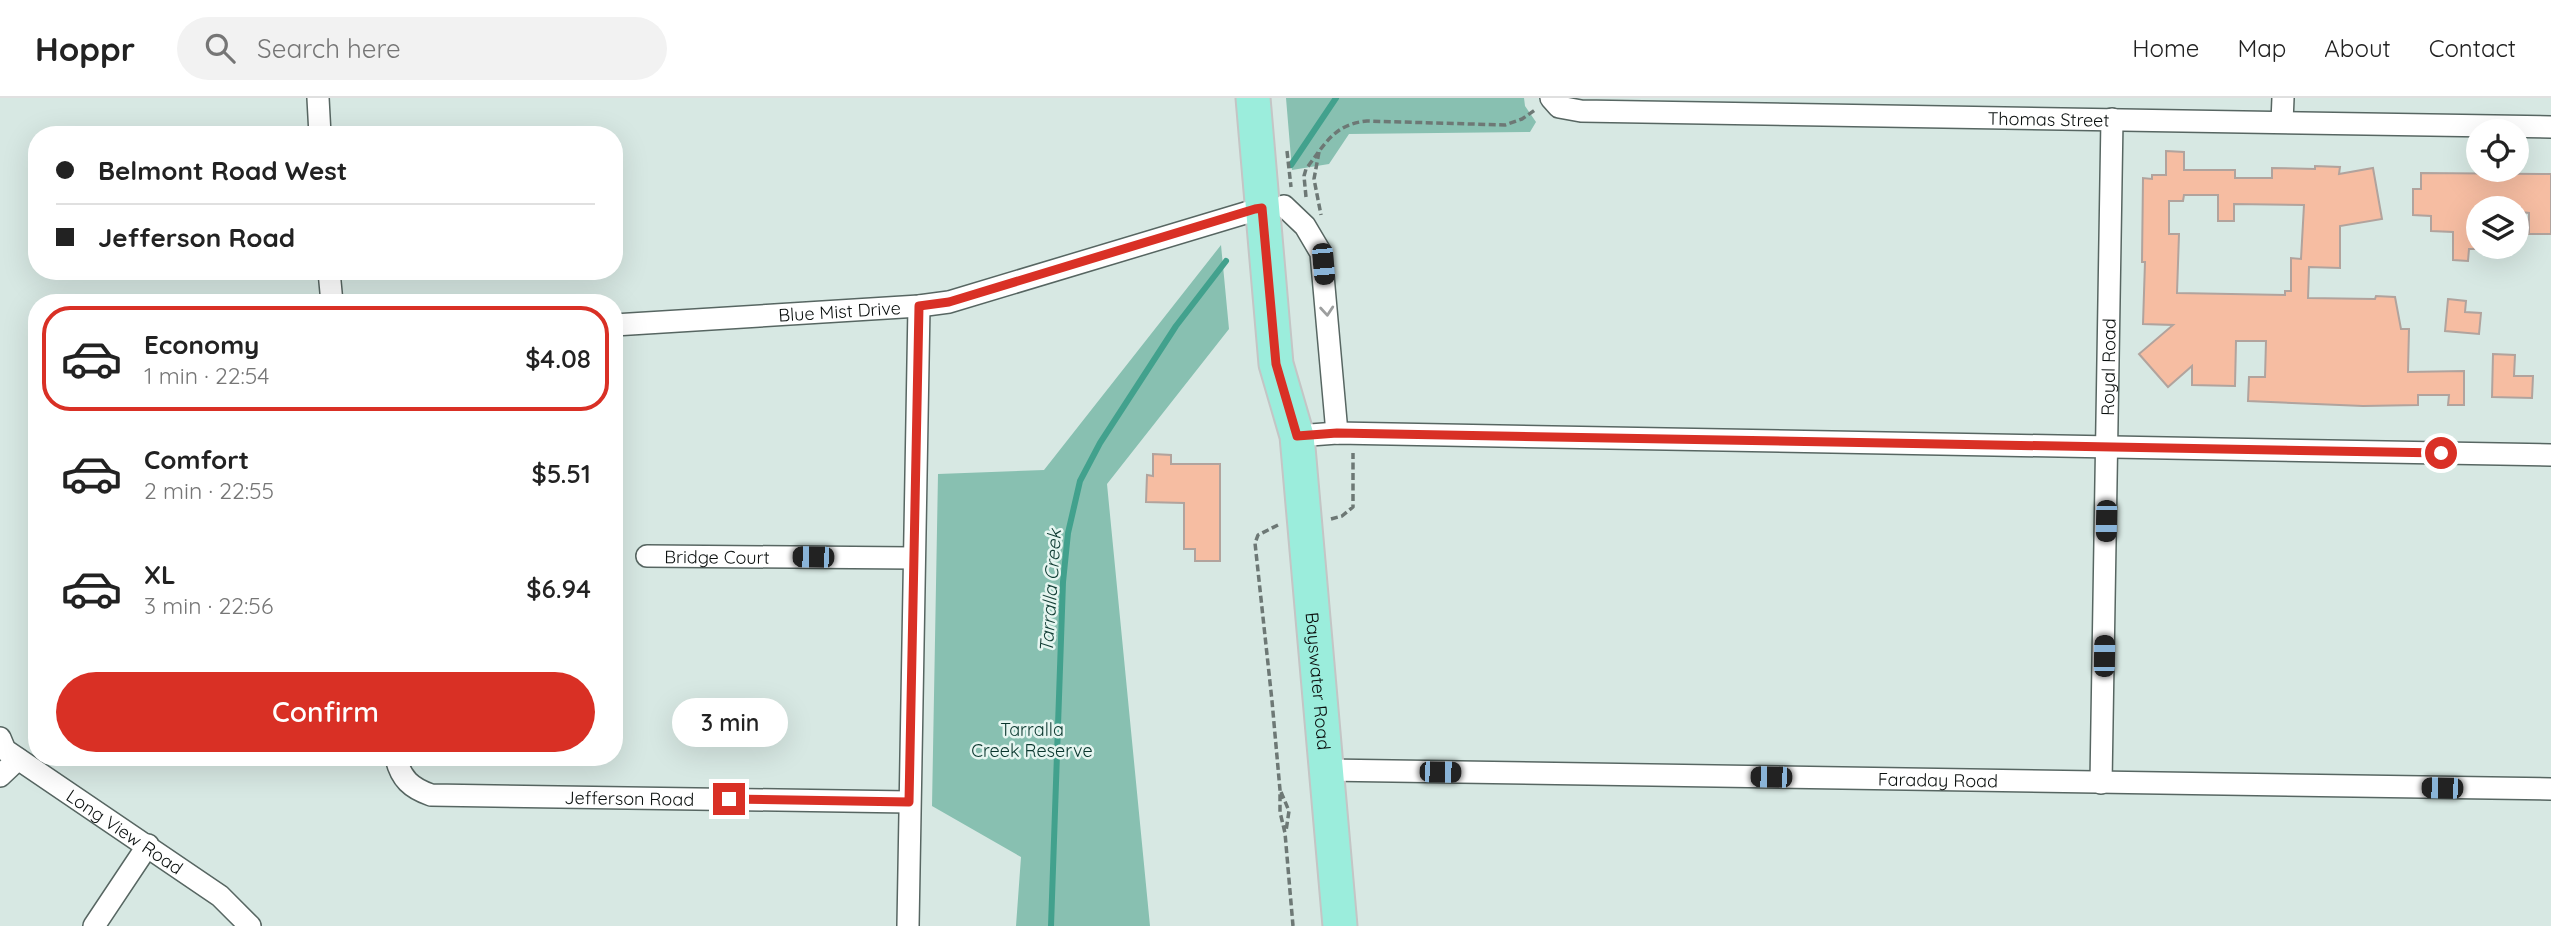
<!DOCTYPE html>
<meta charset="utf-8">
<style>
body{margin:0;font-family:Quicksand,sans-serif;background:#f2f2f2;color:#222;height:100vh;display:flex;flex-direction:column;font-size:26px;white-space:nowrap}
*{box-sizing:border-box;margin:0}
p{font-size:23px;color:#767676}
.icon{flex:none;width:38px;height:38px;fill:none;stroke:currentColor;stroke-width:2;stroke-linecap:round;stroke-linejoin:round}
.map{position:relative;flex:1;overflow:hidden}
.drawer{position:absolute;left:28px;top:196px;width:595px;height:472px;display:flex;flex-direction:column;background:#fff;border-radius:28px;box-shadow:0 7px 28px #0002}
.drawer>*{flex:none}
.guide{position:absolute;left:28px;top:28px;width:595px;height:154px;border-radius:28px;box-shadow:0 7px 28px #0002;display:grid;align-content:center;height:154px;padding:0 28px;background:#fff}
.tools{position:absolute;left:2466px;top:21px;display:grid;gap:14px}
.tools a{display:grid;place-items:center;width:63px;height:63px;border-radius:50%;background:#fff;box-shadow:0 7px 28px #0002;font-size:35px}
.end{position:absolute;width:32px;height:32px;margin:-16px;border:9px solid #d93025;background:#fff;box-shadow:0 0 0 4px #fff}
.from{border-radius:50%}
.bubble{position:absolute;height:49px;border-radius:24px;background:#fff;box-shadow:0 7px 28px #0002;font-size:23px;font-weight:600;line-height:49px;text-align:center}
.car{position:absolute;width:21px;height:42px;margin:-21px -10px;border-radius:9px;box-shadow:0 0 5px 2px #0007;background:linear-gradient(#222 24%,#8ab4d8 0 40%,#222 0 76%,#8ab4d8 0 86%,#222 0)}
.guide b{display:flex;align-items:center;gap:24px;height:66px;font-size:26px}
.guide b+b{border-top:2px solid #e0e0e0}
.guide i{width:18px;height:18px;background:#222}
ul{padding:12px 0 0;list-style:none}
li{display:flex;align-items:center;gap:21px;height:105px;margin:0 14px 10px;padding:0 14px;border:4px solid transparent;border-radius:28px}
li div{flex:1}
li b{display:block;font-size:26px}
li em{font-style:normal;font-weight:600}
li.active{border-color:#d93025}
li>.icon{width:63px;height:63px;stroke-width:1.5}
.action{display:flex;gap:14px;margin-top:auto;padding:14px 28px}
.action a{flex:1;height:80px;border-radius:42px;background:#d93025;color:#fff;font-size:28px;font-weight:600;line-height:80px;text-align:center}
header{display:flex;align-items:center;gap:42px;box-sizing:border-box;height:98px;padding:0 35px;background:#fff;border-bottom:2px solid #e0e0e0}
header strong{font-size:33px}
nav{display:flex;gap:38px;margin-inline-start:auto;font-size:24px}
.search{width:490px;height:63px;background:#f2f2f2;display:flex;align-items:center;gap:18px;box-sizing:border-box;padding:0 24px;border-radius:38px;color:#767676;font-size:26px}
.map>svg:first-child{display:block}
.green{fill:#88c0b1}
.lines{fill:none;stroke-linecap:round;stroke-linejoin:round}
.stream{stroke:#42a18d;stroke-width:6}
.building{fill:#f6bda2;stroke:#b1a39d;stroke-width:2;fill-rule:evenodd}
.minor-casing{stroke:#576662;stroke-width:24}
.primary-casing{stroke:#c4c5c5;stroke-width:37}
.path{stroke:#6d7875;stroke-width:3.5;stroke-dasharray:7 3.5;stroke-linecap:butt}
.minor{stroke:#fff;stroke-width:21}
.primary{stroke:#9beddc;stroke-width:33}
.oneway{stroke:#9d9f9f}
.route{stroke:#d93025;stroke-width:9}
.labels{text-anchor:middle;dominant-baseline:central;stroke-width:5;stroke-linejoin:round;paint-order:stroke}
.street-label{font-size:18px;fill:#0a0f0e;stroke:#e5f5f0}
.park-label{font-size:18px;fill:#09362d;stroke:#e5f5f0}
.water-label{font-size:19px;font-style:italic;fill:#103c33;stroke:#e5f5f0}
</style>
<header>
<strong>Hoppr</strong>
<div class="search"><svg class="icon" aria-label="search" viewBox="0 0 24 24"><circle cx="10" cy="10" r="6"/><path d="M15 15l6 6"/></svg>Search here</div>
<nav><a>Home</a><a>Map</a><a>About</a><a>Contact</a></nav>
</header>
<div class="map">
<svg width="2551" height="828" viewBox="0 0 2551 828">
<rect width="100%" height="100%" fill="#d7e8e3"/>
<path class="green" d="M 1286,0 L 1524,0 L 1525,8 L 1536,24 L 1530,34 L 1349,36 L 1329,66 L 1292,72 Z
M 1221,147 L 1229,231 L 1107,386 L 1150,828 L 1016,828 L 1021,759 L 932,708 L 938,376 L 1044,372 Z"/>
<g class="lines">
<path class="stream" d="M 1291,67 L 1336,0
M 1051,828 L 1063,484 L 1068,435 L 1080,383 L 1100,345 L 1176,228 L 1226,163"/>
</g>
<path class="building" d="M 2166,53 L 2184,54 L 2184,72 L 2235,72 L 2235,80 L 2272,80 L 2272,70 L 2315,71 L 2315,68 L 2340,69 L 2339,76 L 2373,70 L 2382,121 L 2340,128 L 2340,170 L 2309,169 L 2308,200 L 2375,201 L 2376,198 L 2395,199 L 2401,231 L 2409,231 L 2408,274 L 2464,273 L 2464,307 L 2448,307 L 2449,297 L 2418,297 L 2418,307 L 2363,308 L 2248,303 L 2249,279 L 2265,279 L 2266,243 L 2236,243 L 2235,288 L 2192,287 L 2192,268 L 2168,289 L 2139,256 L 2173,227 L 2143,226 L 2145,164 L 2142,164 L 2143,80 L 2152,81 L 2152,77 L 2166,77 ZM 2184,97 L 2218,97 L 2218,123 L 2234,123 L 2234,106 L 2304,107 L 2301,161 L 2291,160 L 2291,193 L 2285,193 L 2285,197 L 2177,195 L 2179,136 L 2169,136 L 2169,103 L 2183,103 Z
M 2421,75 L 2551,76 L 2551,136 L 2529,136 L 2529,115 L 2521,114 L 2521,110 L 2478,110 L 2478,151 L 2469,151 L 2468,163 L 2453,162 L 2453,134 L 2431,133 L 2431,118 L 2413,117 L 2413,91 L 2421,91 Z
M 2448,201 L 2466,203 L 2465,214 L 2481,215 L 2479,236 L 2445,233 Z
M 2493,256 L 2515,257 L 2514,278 L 2533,278 L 2532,300 L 2492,299 Z
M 1153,356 L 1171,357 L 1171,366 L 1220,366 L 1220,463 L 1195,463 L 1195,451 L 1184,451 L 1184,405 L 1146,404 L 1147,377 L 1153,378 Z"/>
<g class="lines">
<defs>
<g id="minor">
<path d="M 318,0 L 320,37"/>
<path id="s1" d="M 1551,0 L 1559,9 L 1581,13 L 2551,29"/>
<path d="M 2282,24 L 2283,0"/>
<path d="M 1284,108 L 1305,128 L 1321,155 L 1337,335"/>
<path d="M 329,173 L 332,205"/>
<path id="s2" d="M 614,227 L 919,208 L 949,204 L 1262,110"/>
<path d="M 1297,338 L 1337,335 L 2551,357"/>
<path id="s3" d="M 647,458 L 913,460"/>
<path id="s4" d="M 0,640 L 5,652 L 220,798 L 250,828"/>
<path id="s5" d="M 396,660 C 401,681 411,690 431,697 L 909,704"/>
<path id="s6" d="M 1326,672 L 2551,691"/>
<path d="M 0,678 L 18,661"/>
<path id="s7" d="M 2101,685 L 2112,21"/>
<path d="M 94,828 L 148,747"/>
<path d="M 908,828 L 919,208"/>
</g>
<g id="primary">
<path id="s8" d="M 1253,0 L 1276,266 L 1297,338 L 1340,828"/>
</g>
</defs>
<use href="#minor" class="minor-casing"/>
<use href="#primary" class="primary-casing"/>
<path class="path" d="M 1287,53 L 1291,89
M 1319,54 L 1314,81 L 1321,117
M 1306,99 L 1304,78 L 1306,71 C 1325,46 1334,26 1367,23 L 1505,27 L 1522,21 L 1535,12
M 1331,421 L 1342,418 L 1353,409 L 1353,355
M 1278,427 L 1258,437 L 1255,445 L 1272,603 L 1280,692 L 1280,714 L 1285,735 L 1293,828
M 1281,694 L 1289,713 L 1286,733"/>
<use href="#minor" class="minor"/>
<use href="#primary" class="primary"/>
</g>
<defs><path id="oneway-chevron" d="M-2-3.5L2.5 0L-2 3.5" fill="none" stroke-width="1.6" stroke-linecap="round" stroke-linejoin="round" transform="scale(1.75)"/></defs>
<use class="oneway" href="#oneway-chevron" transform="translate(1327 213) rotate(85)"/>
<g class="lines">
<path class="route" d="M 729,701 L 909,704 L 919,208 L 949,204 L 1255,111 L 1262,110 L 1276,266 L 1297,338 L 1337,335 L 2441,355"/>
</g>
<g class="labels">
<g class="street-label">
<text stroke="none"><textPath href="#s1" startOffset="502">Thomas Street</textPath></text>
<text stroke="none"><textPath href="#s2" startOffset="226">Blue Mist Drive</textPath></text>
<text stroke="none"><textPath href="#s7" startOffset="416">Royal Road</textPath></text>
<text stroke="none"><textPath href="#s3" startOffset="70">Bridge Court</textPath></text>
<text stroke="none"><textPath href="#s8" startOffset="588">Bayswater Road</textPath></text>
<text stroke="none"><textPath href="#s6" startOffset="612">Faraday Road</textPath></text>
<text stroke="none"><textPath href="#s5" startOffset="252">Jefferson Road</textPath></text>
<text stroke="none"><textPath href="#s4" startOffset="158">Long View Road</textPath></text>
</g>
<g class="park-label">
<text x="1032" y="631">Tarralla<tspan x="1032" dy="21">Creek Reserve</tspan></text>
</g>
<g class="water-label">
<text transform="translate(1050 493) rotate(-86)">Tarralla Creek</text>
</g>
</g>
</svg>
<div class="tools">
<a><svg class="icon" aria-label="locate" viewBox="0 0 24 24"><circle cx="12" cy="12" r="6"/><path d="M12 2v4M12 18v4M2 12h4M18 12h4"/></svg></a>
<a><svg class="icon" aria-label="layers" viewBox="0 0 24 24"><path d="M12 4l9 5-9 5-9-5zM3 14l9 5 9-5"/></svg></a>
</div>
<i class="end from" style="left:2441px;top:355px"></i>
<i class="end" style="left:729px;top:701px"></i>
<div class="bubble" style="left:672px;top:600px;width:116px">3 min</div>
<i class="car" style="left:1323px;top:166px;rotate:175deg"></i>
<i class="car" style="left:2106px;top:423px;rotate:181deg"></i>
<i class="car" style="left:813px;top:459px;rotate:271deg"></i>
<i class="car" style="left:2104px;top:558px;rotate:1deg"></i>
<i class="car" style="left:1440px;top:674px;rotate:91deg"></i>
<i class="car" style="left:1771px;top:679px;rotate:271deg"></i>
<i class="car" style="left:2442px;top:690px;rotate:271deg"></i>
<div class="guide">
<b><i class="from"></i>Belmont Road West</b>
<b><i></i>Jefferson Road</b>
</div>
<section class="drawer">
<ul>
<li class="active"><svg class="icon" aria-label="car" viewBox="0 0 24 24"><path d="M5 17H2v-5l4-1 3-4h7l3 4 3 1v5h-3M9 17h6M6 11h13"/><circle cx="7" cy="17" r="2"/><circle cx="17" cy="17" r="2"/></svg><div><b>Economy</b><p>1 min · 22:54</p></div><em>$4.08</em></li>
<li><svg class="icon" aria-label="car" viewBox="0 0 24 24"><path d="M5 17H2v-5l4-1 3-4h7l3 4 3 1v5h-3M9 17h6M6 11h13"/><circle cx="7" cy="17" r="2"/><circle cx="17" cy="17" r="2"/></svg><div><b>Comfort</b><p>2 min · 22:55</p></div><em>$5.51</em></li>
<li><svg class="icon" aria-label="car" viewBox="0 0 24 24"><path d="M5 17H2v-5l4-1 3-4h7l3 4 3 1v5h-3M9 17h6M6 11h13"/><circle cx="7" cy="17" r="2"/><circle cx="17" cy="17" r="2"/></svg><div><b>XL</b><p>3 min · 22:56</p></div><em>$6.94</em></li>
</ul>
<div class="action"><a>Confirm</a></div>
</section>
</div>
